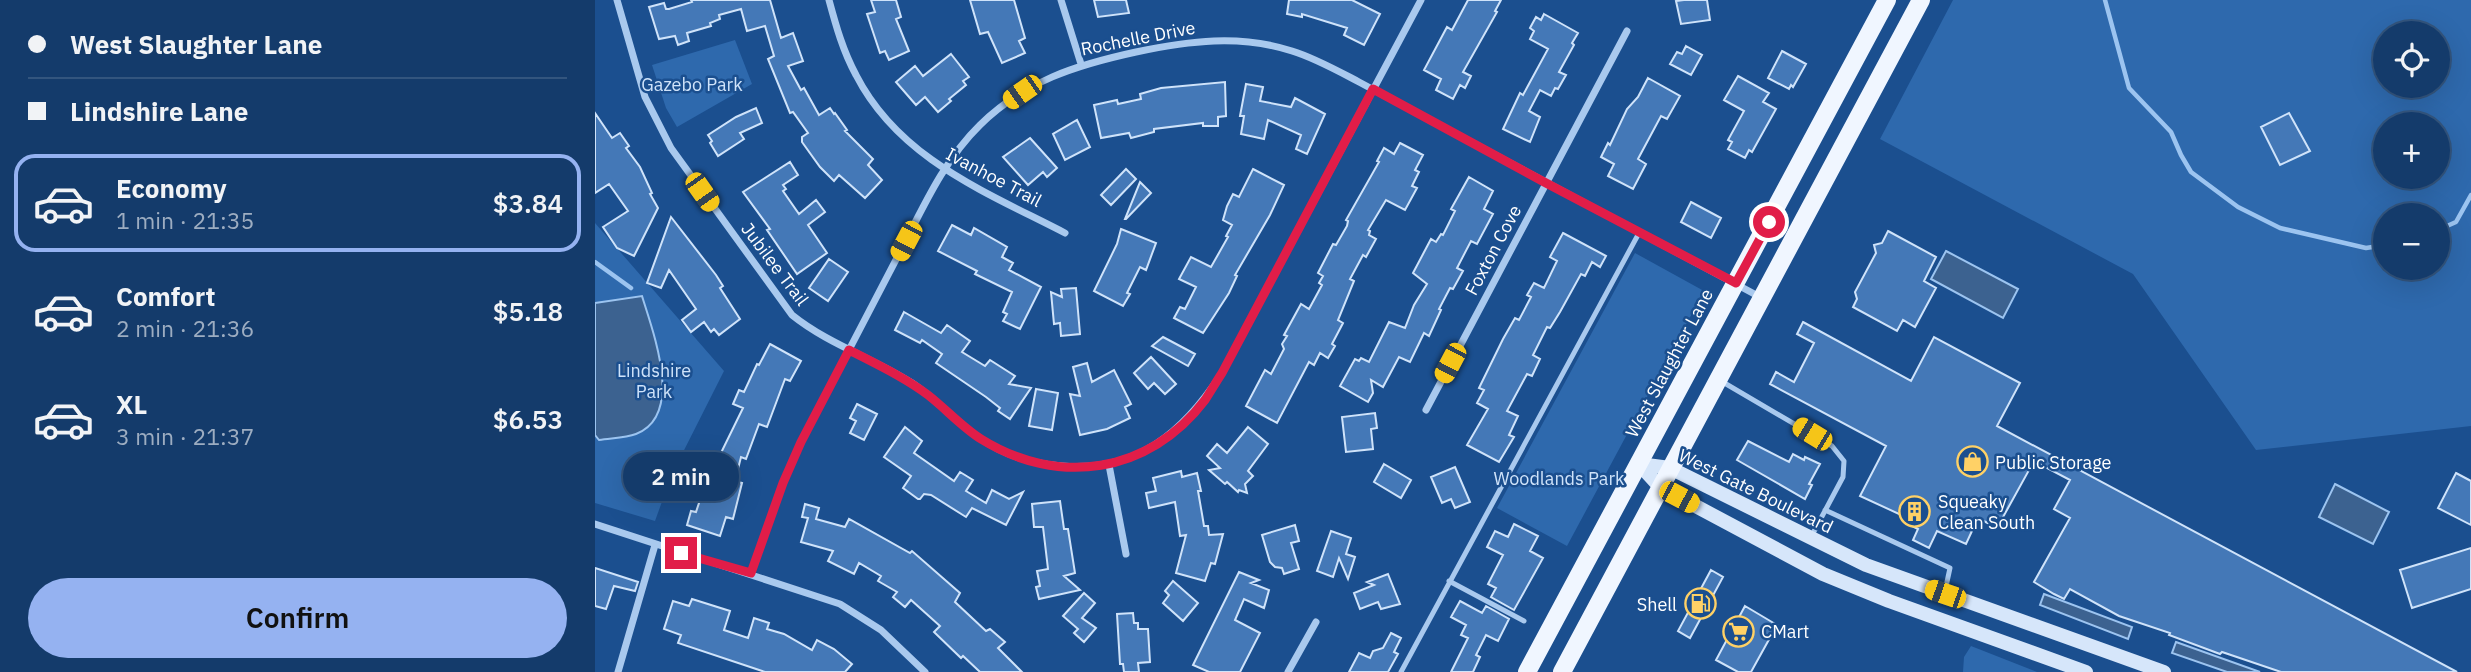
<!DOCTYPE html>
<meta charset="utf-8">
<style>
body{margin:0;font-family:"IBM Plex Sans",sans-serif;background:#1d4271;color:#f1f3f6;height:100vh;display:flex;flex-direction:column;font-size:26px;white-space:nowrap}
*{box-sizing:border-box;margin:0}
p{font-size:23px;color:#9dadc1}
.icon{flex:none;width:38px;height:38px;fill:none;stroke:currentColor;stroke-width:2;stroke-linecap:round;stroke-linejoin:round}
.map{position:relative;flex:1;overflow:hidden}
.sheet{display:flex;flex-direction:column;background:#143b6b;width:595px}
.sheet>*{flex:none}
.top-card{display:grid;align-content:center;height:154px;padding:0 28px;background:#143b6b}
.tools{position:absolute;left:1778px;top:21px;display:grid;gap:14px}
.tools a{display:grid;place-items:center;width:77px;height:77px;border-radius:50%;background:#143b6b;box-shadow:0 7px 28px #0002,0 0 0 2px #33557e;font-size:35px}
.end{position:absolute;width:32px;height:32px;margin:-16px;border:9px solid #e11d48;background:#fff;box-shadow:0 0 0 4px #fff}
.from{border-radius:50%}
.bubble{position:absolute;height:49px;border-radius:24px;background:#143b6b;box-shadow:0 7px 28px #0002,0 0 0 2px #33557e;font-size:23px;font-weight:600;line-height:49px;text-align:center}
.car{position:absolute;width:21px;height:42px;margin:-21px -10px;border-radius:9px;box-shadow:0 0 5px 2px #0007;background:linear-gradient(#f5c518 24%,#345 0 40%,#f5c518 0 76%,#345 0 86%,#f5c518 0)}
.top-card b{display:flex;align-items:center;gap:24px;height:66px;font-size:26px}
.top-card b+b{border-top:2px solid #33557e}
.top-card i{width:18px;height:18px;background:#f1f3f6}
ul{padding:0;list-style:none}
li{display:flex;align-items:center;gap:21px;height:98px;margin:0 14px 10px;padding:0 14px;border:4px solid transparent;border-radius:21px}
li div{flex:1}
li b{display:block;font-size:26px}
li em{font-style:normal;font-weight:600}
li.selected{border-color:#95b2f1}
li>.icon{width:63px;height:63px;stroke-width:1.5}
.button{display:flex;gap:14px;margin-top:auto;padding:14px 28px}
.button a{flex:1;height:80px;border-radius:42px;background:#95b2f1;color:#111;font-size:28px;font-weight:600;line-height:80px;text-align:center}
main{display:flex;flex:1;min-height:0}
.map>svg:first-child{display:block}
.green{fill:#2e69ad;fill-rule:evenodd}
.water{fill:#3c6290;stroke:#9cc4f0;stroke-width:2}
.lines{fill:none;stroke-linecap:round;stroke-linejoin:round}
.stream{stroke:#9cc4f0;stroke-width:4.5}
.building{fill:#4478b7;stroke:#cfe3fa;stroke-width:2}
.service{stroke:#a9c9ee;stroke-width:5}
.minor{stroke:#a9c9ee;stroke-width:7}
.secondary{stroke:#d6e6fa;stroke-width:14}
.primary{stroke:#f0f6ff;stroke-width:18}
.route{stroke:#e11d48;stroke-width:9}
.labels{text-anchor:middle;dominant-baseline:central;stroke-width:5;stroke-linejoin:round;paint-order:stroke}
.street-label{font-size:18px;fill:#fff;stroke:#1b4f8f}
.park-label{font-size:18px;fill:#cfe3fa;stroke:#1b4f8f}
.poi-label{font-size:18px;fill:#fff;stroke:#1b4f8f;text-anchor:start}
</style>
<main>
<section class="sheet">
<div class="top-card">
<b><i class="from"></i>West Slaughter Lane</b>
<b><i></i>Lindshire Lane</b>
</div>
<ul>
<li class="selected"><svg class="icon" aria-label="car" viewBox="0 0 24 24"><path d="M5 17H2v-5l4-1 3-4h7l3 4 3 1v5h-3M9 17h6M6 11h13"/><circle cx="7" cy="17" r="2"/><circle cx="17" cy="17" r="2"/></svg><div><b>Economy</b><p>1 min · 21:35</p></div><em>$3.84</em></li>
<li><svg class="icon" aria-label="car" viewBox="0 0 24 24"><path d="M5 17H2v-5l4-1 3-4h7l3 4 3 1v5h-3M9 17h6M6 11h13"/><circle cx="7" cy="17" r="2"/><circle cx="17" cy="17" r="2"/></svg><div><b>Comfort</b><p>2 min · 21:36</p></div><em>$5.18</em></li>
<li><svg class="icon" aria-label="car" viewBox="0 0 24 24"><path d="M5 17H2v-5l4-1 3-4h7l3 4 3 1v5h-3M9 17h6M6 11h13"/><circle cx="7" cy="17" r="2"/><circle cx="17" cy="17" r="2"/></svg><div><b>XL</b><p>3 min · 21:37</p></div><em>$6.53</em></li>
</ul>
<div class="button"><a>Confirm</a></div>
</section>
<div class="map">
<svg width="1876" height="672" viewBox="0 0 1876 672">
<rect width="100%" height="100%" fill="#1b4f8f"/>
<path class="green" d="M 1358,0 L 1876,0 L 1876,426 L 1661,450 L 1538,274 L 1285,139 ZM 1790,33 L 1843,33 L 1843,86 L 1790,86 ZM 1790,124 L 1843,124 L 1843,177 L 1790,177 ZM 1790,215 L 1843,215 L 1843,268 L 1790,268 Z
M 140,40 L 157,84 L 82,127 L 71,108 L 57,65 Z
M 0,223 L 129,371 L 77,474 L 60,521 L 0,503 Z
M 1040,253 L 1109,291 L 972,546 L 902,508 Z
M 1376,646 L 1442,672 L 1368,672 L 1369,657 Z"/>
<path class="water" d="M 1351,251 L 1423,289 L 1408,318 L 1336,279 Z
M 47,296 C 58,332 90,415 41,434 C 30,438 16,438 4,440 L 0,435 L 0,303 Z
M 1740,484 L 1794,512 L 1778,544 L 1724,517 Z
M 1449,594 L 1537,627 L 1533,639 L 1445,605 Z
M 1581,642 L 1665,672 L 1632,672 L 1577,653 Z"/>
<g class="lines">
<path class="stream" d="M 1510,0 L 1534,88 L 1576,132 L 1586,155 L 1596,172 L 1643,207 L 1685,228 L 1771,248 L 1790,245
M 1843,230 L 1861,222 L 1876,195
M 0,262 L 36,288"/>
</g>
<path class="building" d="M 96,0 L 175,0 L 186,38 L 198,33 L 208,61 L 193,66 L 206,90 L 209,88 L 224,115 L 235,108 L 239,114 L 240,113 L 252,130 L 250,131 L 278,159 L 273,165 L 287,180 L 270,198 L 244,175 L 239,181 L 225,167 L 207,142 L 207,137 L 213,133 L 198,112 L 195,113 L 173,59 L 179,56 L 170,26 L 152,31 L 146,9 L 124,15 L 125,19 L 115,23 L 116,26 L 92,33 L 94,41 L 83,45 L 80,36 L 64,39 L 54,7 L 69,3 L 71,9 L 74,9 L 97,2 Z
M 276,0 L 301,0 L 306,17 L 301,19 L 314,51 L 294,60 L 290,51 L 285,53 L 272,14 L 280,12 Z
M 375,0 L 419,0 L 430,38 L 424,41 L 430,53 L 407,63 L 393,32 L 385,34 Z
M 499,0 L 531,0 L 534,13 L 503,17 Z
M 694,0 L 757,0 L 785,14 L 769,45 L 749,35 L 752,28 L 707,14 L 707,17 L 692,14 Z
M 873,0 L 906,0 L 900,11 L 902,12 L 868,72 L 876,76 L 870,88 L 865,85 L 858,99 L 841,90 L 846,79 L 829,70 L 852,27 L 857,30 Z
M 1089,0 L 1112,0 L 1115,20 L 1086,24 L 1081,1 Z
M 949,14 L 983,33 L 977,43 L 979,45 L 964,72 L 971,75 L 963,89 L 960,88 L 956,96 L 945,90 L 934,111 L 945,117 L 935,142 L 908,129 L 925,93 L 928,95 L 953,49 L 935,39 L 939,31 L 935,28 L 941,17 L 946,20 Z
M 1091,46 L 1107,55 L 1096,75 L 1075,64 L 1082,52 L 1087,54 Z
M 1187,51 L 1211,64 L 1198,87 L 1196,85 L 1194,89 L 1173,78 Z
M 356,54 L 374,77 L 368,81 L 371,85 L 354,99 L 356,101 L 343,112 L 330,97 L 321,105 L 301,82 L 320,66 L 328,76 Z
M 1143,76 L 1174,93 L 1168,102 L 1181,109 L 1157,152 L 1154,150 L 1150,158 L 1133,149 L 1137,142 L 1133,140 L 1149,111 L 1129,100 Z
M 1053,78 L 1085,96 L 1072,119 L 1066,116 L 1043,159 L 1051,164 L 1038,189 L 1013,176 L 1019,164 L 1006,157 L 1013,143 L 1015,145 L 1032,109 L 1043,97 Z
M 630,82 L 631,116 L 623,117 L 623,126 L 608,126 L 608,123 L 559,129 L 559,132 L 536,138 L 534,133 L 506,138 L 499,105 L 522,100 L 523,104 L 546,99 L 545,94 L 566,88 Z
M 651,84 L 668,87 L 665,101 L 696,107 L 700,98 L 730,114 L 712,154 L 701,149 L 706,135 L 673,120 L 669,139 L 646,134 L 649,116 L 645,116 Z
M 161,108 L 167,123 L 145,133 L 149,139 L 123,156 L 115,143 L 117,141 L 113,135 L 141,117 Z
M 0,113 L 17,138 L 25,133 L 34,146 L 31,148 L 45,167 L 57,193 L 55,194 L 63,208 L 39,256 L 22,248 L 8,227 L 33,211 L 14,184 L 0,193 Z
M 1694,113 L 1715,151 L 1685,165 L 1666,127 Z
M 482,120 L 495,147 L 470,160 L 458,134 Z
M 435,138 L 462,168 L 452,177 L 448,172 L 433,185 L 408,157 Z
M 805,143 L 828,155 L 820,170 L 824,172 L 817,186 L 822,188 L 810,210 L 791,200 L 773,230 L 775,231 L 774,235 L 781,239 L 771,257 L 768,255 L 755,279 L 759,281 L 743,320 L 748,323 L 737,344 L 740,346 L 733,358 L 725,353 L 719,365 L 714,362 L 682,423 L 651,406 L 670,370 L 676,374 L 689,349 L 687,344 L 692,336 L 689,335 L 706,304 L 714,309 L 727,285 L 724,283 L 728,276 L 723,273 L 738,244 L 741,245 L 752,226 L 753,221 L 751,220 L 784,162 L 782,161 L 789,148 L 799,154 Z
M 195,162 L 203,175 L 188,185 L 191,189 L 188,191 L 204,214 L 221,200 L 230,212 L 213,225 L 232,253 L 202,274 L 172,230 L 175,229 L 148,192 Z
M 531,169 L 541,179 L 516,205 L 506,195 Z
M 658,169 L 689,185 L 675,215 L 640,275 L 642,276 L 634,293 L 608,333 L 579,318 L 585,307 L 590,309 L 601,287 L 584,279 L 596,257 L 616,267 L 633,237 L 631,236 L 637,225 L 628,220 L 632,206 L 638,194 L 644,197 Z
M 874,177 L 898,191 L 889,209 L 898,214 L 882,244 L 876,241 L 862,268 L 868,271 L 858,289 L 855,288 L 844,309 L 846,310 L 834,336 L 829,333 L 815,362 L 804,357 L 788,387 L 776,380 L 778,393 L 773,402 L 745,386 L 760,359 L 764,361 L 766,358 L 774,362 L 794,322 L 810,328 L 819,305 L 832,284 L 818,273 L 836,239 L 841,242 L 846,234 L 848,235 L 860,211 L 856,209 Z
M 545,182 L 556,193 L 531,219 L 530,219 Z
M 1096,202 L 1126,218 L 1116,238 L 1086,222 Z
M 76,217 L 121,275 L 128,286 L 125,288 L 145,319 L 124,335 L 119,329 L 116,332 L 109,322 L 96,332 L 87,320 L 101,309 L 74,270 L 66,288 L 52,283 Z
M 357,225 L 376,235 L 379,228 L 412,247 L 407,257 L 418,263 L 414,270 L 446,287 L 425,329 L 408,321 L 412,314 L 408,312 L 417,292 L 380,274 L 382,271 L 343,251 Z
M 526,229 L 561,243 L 551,270 L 545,267 L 532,293 L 535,294 L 528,306 L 499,291 L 522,244 Z
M 1293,231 L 1341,257 L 1329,281 L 1341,288 L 1320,327 L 1308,320 L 1302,331 L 1258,307 L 1262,299 L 1260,292 L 1281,253 L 1279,245 L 1287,243 Z
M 968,233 L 1011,256 L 1005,267 L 997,262 L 990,276 L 986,274 L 965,312 L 955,328 L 952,327 L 938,355 L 945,359 L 937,376 L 932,374 L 912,411 L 923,416 L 914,435 L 919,437 L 904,462 L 872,445 L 893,409 L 882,403 L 889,390 L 884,388 L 908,339 L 920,318 L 924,320 L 936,297 L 932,295 L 939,283 L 949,288 L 962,261 L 955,257 Z
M 234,259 L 253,272 L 233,301 L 214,288 Z
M 481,288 L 485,334 L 466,336 L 465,323 L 459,324 L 456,292 L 467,297 L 466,289 Z
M 309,312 L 346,333 L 352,325 L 375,341 L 367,352 L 390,366 L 395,360 L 420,376 L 414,384 L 436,388 L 415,419 L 403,411 L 405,408 L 391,397 L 341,363 L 347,354 L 327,340 L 325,343 L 300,330 Z
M 1208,322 L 1316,381 L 1339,337 L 1425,383 L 1402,426 L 1862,672 L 1686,672 L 1627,652 L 1625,654 L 1574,635 L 1575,633 L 1524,616 L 1475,589 L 1469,599 L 1459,594 L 1439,582 L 1475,518 L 1459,509 L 1475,480 L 1439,461 L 1402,528 L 1383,518 L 1371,544 L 1342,531 L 1334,548 L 1318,540 L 1323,529 L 1313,524 L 1315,519 L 1265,496 L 1291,446 L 1175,384 L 1181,372 L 1199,382 L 1219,343 L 1202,334 Z
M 568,337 L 600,354 L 593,366 L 557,346 Z
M 175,344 L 206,361 L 195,381 L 190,379 L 172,427 L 164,424 L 151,459 L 146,457 L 140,481 L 147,483 L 138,519 L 131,517 L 125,536 L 92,525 L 96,511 L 101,512 L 109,488 L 98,484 L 104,466 L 100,465 L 104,453 L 123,459 L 148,408 L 138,404 L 144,390 L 149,392 L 162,364 L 164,365 Z
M 556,357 L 581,384 L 570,394 L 559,383 L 553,389 L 539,373 Z
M 492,363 L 497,382 L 519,370 L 536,404 L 530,407 L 535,418 L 512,429 L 485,435 L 475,394 L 485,396 L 478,367 Z
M 441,389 L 463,393 L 457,430 L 434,426 Z
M 262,404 L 282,414 L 269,440 L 255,433 L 261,421 L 255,418 Z
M 780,413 L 782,428 L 776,429 L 778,449 L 751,452 L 747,417 Z
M 310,427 L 327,441 L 319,453 L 359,481 L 365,472 L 378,480 L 371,491 L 391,503 L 397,490 L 414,499 L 428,492 L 411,525 L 377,508 L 371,517 L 336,495 L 329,494 L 325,499 L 323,499 L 308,488 L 316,476 L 289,457 Z
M 653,427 L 673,444 L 653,471 L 658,476 L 650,484 L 652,493 L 644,490 L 643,492 L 632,482 L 630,484 L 614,470 L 625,468 L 612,456 L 622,444 L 632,453 Z
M 1153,441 L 1194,462 L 1198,454 L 1209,460 L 1210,457 L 1225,464 L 1214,484 L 1217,485 L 1210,499 L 1142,460 Z
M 789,464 L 816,480 L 806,498 L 779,482 Z
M 860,467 L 875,502 L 860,508 L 856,499 L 847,503 L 836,477 Z
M 586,471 L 587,477 L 602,473 L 606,491 L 603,491 L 607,514 L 609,526 L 613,526 L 614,535 L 628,534 L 620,564 L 616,563 L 610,581 L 581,573 L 591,535 L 585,536 L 580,502 L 554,508 L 551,493 L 561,491 L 558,478 Z
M 1861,473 L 1876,481 L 1876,525 L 1843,508 Z
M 465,501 L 469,529 L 473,529 L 480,573 L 469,576 L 485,590 L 444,599 L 441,587 L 445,586 L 442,571 L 453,569 L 448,527 L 439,527 L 437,504 Z
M 210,504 L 224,508 L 221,519 L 250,527 L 254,519 L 315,553 L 317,551 L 365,593 L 360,602 L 391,631 L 395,629 L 410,642 L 403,648 L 427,672 L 385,672 L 368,656 L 366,658 L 339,632 L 345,626 L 316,600 L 310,607 L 298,597 L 302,592 L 283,581 L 286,576 L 264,563 L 259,574 L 233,561 L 238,551 L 206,542 L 213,518 L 207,517 Z
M 919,524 L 943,536 L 935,551 L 948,558 L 919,610 L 896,597 L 901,588 L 893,584 L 908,555 L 892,547 L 900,531 L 913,537 Z
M 700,525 L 704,541 L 696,543 L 704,569 L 689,574 L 687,568 L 680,567 L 675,562 L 667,535 Z
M 736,531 L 756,538 L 751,554 L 760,557 L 753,579 L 744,558 L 738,577 L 722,571 Z
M 1876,548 L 1876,589 L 1817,608 L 1805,570 Z
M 0,568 L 43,582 L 40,591 L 19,586 L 11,609 L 0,606 Z
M 1116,570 L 1128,577 L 1095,638 L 1083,631 Z
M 644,572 L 664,580 L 656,583 L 674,590 L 669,608 L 649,599 L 640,620 L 665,633 L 645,672 L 614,672 L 598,665 Z
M 793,574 L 805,604 L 786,609 L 783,602 L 765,609 L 759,593 L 779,585 L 772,582 Z
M 578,581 L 603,603 L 588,621 L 568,603 L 574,595 L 570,591 Z
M 489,593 L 500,603 L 487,618 L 501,628 L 489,642 L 479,633 L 483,629 L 468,616 Z
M 97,599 L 135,611 L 129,630 L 153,638 L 159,618 L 174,623 L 172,629 L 189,634 L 217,650 L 222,640 L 239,649 L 257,664 L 250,672 L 170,672 L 83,643 L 86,635 L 69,629 L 78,601 L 94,606 Z
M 865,601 L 887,613 L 891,606 L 914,619 L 903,641 L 891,635 L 881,655 L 885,657 L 878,672 L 856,672 L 873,638 L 866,635 L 871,625 L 856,617 Z
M 1150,606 L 1182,625 L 1156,672 L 1143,672 L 1121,660 Z
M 538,613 L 539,623 L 543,623 L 543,629 L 553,629 L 555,662 L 543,663 L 544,672 L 529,672 L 528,664 L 525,664 L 522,614 Z
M 796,633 L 806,638 L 799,652 L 803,654 L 793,672 L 754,672 L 764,653 L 775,658 L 778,651 L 788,648 Z"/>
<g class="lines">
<path class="service" d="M 1126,381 L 1237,446 L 1249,461 L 1248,477 L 1216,537
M 1230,510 L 1355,568 L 1350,591
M 854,581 L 929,621
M 806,672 L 1044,233"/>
<path class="minor" d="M 22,0 L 50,97 L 76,148 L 197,315 C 233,344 278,358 317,383 C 341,399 360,421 383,437 C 408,455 437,464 467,466 C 542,472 588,433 627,373 L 826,0
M 234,0 C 241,26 248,51 261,75 C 304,159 391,192 470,233
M 466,0 L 486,64
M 831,410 L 1032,31
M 514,465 L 531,554
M 0,524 L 245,604 L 286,630 L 330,672
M 156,573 L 188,483 L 206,442 C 239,379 271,317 304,254 C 327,210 348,161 385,125 C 430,81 481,65 541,52 C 593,41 645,34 697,51 C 720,58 743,71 764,82 L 1165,297
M 23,672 L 60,545
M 693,672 L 721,622"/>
<path class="secondary" d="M 1044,464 L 1075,468 L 1271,565 L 1569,672
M 1044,464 L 1065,487 L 1228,574 L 1294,601 L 1491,672"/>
<path class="primary" d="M 932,672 L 1292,0
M 967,672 L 1326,0"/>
</g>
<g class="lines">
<path class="route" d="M 86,553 L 156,573 L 188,483 L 206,442 L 254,350 C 281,364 309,377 333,395 C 351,409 367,427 386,439 C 463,487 554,474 610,400 C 616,391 621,382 627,373 L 778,89 L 951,183 L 1141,283 L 1174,222"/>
</g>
<defs>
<symbol id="shop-ring" viewBox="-11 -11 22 22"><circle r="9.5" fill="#1b4f8f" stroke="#ffd166" stroke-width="1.5"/><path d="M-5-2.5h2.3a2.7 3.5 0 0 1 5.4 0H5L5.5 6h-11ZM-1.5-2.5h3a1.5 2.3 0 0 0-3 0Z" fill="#ffd166"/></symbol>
<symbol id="building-ring" viewBox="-11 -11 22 22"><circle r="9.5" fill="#1b4f8f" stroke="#ffd166" stroke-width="1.5"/><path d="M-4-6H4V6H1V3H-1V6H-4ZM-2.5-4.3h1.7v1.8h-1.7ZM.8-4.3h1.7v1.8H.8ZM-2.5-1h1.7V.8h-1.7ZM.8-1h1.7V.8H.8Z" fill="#ffd166"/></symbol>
<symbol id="fuel-ring" viewBox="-11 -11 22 22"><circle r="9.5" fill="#1b4f8f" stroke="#ffd166" stroke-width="1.5"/><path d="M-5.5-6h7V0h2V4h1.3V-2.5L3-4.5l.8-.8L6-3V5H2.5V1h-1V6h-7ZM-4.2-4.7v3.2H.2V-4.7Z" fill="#ffd166"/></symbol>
<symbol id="supermarket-ring" viewBox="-11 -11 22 22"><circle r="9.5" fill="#1b4f8f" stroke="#ffd166" stroke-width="1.5"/><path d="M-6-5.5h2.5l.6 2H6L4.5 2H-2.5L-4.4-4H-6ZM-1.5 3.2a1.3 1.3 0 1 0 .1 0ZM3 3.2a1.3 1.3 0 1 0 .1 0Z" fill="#ffd166"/></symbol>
</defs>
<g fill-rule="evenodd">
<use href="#shop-ring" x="1360" y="444" width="35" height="35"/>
<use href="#building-ring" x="1302" y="494" width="35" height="35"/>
<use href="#fuel-ring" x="1088" y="586" width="35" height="35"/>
<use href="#supermarket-ring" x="1126" y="614" width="35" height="35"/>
</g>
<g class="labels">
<g class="street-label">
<text transform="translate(543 38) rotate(-11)">Rochelle Drive</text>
<text transform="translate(399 177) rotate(28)">Ivanhoe Trail</text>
<text transform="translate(898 250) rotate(-62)">Foxton Cove</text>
<text transform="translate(180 264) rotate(53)">Jubilee Trail</text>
<text transform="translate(1074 363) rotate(-62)">West Slaughter Lane</text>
<text transform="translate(1161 491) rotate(26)">West Gate Boulevard</text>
</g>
<g class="park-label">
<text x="97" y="84">Gazebo Park</text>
<text x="59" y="370">Lindshire<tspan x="59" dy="21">Park</tspan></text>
<text x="964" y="478">Woodlands Park</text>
</g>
<g class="poi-label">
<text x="1400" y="462">Public Storage</text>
<text x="1343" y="501">Squeaky<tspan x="1343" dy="21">Clean South</tspan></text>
<text x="1082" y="604" text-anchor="end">Shell</text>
<text x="1166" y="631">CMart</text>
</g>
</g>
</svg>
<div class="tools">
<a><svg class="icon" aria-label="locate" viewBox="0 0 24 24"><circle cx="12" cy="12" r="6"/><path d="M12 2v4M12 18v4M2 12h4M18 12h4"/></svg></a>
<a>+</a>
<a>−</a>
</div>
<i class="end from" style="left:1174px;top:222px"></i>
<i class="end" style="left:86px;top:553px"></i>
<div class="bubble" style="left:28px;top:452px;width:116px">2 min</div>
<i class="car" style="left:427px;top:92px;rotate:235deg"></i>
<i class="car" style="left:107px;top:192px;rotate:145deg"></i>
<i class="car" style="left:311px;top:241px;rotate:208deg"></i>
<i class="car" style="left:855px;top:363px;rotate:208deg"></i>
<i class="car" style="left:1217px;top:434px;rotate:301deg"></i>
<i class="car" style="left:1084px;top:497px;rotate:118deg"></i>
<i class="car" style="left:1350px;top:594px;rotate:289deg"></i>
</div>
</main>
